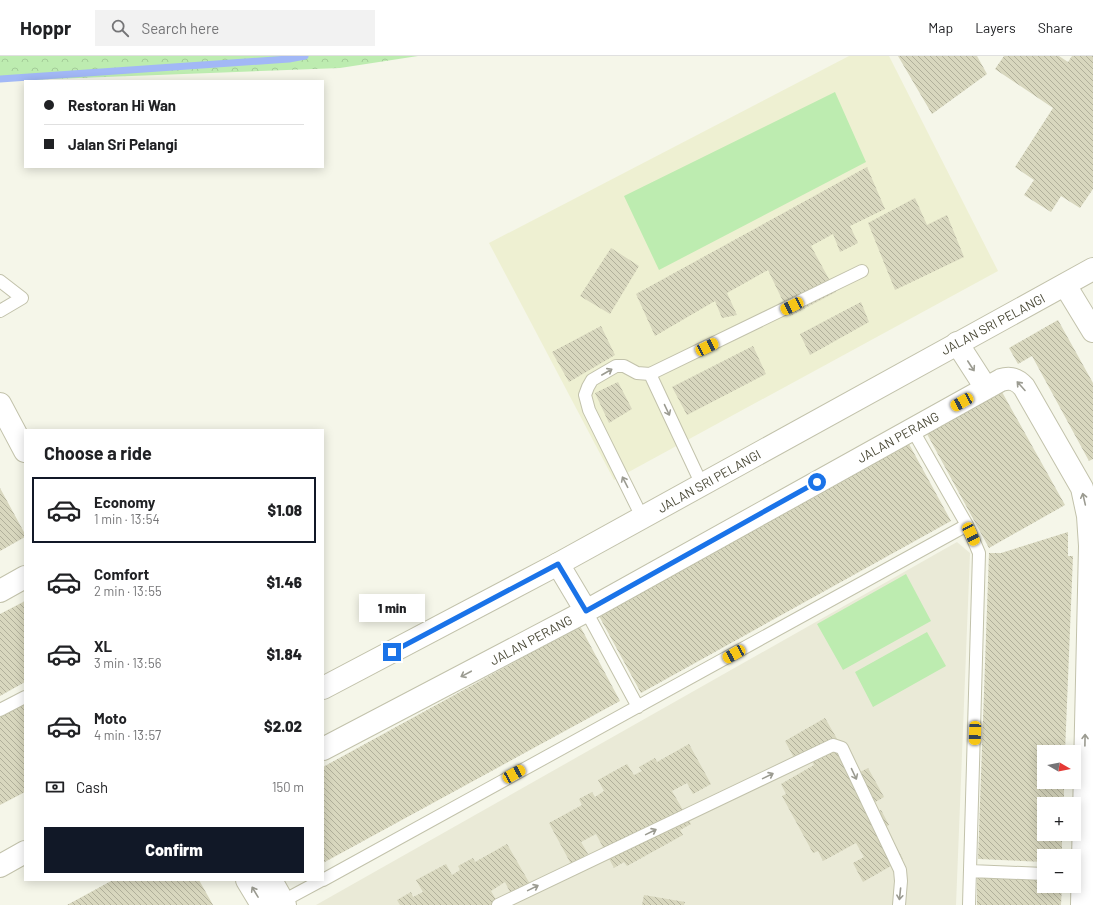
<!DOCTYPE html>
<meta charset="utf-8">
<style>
body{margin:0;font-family:Barlow,sans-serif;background:#f2f2f2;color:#202124;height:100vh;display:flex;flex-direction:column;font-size:15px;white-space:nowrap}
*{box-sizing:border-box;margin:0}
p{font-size:13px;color:#757577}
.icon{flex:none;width:22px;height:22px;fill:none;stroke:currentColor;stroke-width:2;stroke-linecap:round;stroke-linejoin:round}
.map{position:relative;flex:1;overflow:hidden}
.details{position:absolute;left:24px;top:373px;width:300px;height:452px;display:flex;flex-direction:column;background:#fff;border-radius:0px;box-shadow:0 2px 10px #0003}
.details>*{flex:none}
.banner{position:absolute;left:24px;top:24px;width:300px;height:88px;border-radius:0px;box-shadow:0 2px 10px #0003;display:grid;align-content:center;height:88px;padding:0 20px;background:#fff}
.needle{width:26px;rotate:99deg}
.fabs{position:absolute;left:1037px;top:689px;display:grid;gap:8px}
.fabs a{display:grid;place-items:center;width:44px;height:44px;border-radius:0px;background:#fff;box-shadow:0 2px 10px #0003;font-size:20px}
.end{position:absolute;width:18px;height:18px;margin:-9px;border:5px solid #1a73e8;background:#fff;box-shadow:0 0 0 2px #fff}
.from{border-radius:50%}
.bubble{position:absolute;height:28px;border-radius:0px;background:#fff;box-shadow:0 2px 10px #0003;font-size:13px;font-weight:800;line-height:28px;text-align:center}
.car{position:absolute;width:12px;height:24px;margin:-12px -6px;border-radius:5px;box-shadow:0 0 3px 1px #0007;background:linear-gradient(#f5c518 24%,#345 0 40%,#f5c518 0 76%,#345 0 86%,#f5c518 0)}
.banner b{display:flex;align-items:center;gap:14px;height:38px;font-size:15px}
.banner b+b{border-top:1px solid #e0e0e0}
.banner i{width:10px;height:10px;background:#202124}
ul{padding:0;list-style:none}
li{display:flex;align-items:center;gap:12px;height:66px;margin:0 8px 6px;padding:0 12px;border:2px solid transparent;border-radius:0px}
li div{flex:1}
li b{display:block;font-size:15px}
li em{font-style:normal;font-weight:800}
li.current{border-color:#111827}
li>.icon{width:36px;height:36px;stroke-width:1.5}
h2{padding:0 20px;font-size:18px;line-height:48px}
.pay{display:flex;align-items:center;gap:10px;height:44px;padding:0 20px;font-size:15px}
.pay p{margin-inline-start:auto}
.button{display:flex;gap:8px;margin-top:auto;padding:8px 20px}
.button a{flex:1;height:46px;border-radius:0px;background:#111827;color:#fff;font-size:16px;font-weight:800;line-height:46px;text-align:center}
header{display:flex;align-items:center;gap:24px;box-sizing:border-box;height:56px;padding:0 20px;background:#fff;border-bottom:1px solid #e0e0e0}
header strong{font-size:19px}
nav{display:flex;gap:22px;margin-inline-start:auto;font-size:14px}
.search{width:280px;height:36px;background:#f2f2f2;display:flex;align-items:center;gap:10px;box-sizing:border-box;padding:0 14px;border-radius:0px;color:#757577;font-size:15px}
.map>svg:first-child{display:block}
.residential{fill:#eaead7}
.education{fill:#eef0d2}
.grass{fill:#bdecb0}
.forest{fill:url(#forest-crowns)}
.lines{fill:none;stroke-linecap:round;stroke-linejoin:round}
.stream{stroke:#a2b8f6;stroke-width:7}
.building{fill:url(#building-back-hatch)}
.service-casing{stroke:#c2c2ab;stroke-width:14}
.minor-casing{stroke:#c2c2ab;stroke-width:24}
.tertiary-casing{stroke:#c2c2ab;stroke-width:24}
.service{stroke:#fff;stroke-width:12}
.minor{stroke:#fff;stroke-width:22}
.tertiary{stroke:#fff;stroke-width:22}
.oneway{stroke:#9b9b91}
.route{stroke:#1a73e8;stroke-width:5}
.labels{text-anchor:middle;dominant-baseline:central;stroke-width:3.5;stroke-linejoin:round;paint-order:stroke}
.street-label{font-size:13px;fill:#4a4937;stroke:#fff}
</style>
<header>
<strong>Hoppr</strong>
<div class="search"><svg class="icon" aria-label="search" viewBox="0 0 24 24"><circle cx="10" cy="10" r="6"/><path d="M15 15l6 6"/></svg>Search here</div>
<nav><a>Map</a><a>Layers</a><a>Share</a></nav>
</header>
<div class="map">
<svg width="1093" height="849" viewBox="0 0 1093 849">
<defs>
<pattern id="forest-crowns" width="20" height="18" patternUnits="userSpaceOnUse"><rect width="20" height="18" fill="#bdecb0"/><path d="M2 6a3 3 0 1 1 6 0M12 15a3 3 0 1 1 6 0" fill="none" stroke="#a4cc98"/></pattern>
<pattern id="building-back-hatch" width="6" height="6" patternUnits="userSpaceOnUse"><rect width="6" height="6" fill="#d8d7be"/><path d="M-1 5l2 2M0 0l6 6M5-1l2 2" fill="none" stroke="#b1b09b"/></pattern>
</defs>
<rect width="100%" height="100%" fill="#f5f6e9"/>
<path class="residential" d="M 957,486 L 970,497 L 956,849 L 316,849 Z"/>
<path class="education" d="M 849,0 L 889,0 L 998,215 L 614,424 L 489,187 Z"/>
<path class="grass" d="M 835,36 L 866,106 L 659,214 L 624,140 Z
M 906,518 L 931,565 L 843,614 L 817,568 Z
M 927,576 L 946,610 L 873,651 L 855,616 Z"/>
<path class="forest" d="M 0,0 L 418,0 L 340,12 L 0,25 Z"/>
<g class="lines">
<path class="stream" d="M 0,23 L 289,3 L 305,0"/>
</g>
<path class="building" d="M 898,0 L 977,0 L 987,18 L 932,58 Z
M 1004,0 L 1059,0 L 1068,6 L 1072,0 L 1093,0 L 1093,133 L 1080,152 L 1061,140 L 1051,156 L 1024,139 L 1034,124 L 1015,111 L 1053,52 L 995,13 Z
M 867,111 L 885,153 L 850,170 L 858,187 L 840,196 L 833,178 L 811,190 L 836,236 L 790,260 L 768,214 L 727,237 L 737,259 L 722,262 L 715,245 L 655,280 L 636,238 Z
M 915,142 L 927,169 L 947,159 L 964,201 L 895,234 L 868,167 Z
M 611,192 L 639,210 L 610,258 L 580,240 Z
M 861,246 L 869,266 L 810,299 L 800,278 Z
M 1058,264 L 1093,327 L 1093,403 L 1089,405 L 1032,300 L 1018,308 L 1009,292 Z
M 601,270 L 615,299 L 569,326 L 552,296 Z
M 753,290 L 766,318 L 687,359 L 672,331 Z
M 618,326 L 632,353 L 609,367 L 595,337 Z
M 1002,336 L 1065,449 L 989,492 L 927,378 Z
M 909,388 L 951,465 L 641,637 L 599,560 Z
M 0,432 L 25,478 L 25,481 L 0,495 Z
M 1068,476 L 1068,500 L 1073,500 L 1065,696 L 1044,696 L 1044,726 L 1064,726 L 1064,748 L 1044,748 L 1044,778 L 1062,778 L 1062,800 L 1044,800 L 1044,806 L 978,803 L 989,497 L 1001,497 Z
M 25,545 L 25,626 L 0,640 L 0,558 Z
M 580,570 L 620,645 L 323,807 L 323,711 Z
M 25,648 L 25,736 L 0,749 L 0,661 Z
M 825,662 L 844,695 L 849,693 L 856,706 L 851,709 L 856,718 L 868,712 L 884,741 L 872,748 L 877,756 L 881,754 L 889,769 L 885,771 L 903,803 L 863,826 L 853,807 L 864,801 L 856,787 L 823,805 L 818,795 L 813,797 L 782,740 L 786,738 L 781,728 L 814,709 L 806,695 L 794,702 L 785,685 Z
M 689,688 L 711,728 L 693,738 L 687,727 L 672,735 L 691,768 L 680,774 L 683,779 L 627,810 L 624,806 L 614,812 L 596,778 L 581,786 L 588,798 L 571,808 L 549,767 L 582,749 L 579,743 L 592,736 L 595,741 L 604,735 L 598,724 L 627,708 L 634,719 L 642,715 L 639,711 L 655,702 L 657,706 Z
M 507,788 L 530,828 L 511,838 L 505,826 L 491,835 L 499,849 L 400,849 L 397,844 L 411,836 L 413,841 L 423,836 L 416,824 L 446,808 L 452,819 L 460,814 L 458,810 L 473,802 L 475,806 Z
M 977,821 L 1044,823 L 1044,830 L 1062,830 L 1061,849 L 977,849 Z
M 113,824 L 199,824 L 213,849 L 67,849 Z
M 644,839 L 685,846 L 684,849 L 642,849 Z"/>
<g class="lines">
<defs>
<path id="service" d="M 0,225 L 22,242 L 0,255
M 650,318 L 702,429
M 912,373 L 967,469 L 979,497 L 969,849
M 642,461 L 589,354 L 585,339 L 588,331 L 592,324 L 616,310 L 624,310 L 637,317 L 650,318 L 862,215
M 586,555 L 638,651
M 0,654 L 25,641
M 970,815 L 1044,818
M 323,824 L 967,469
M 283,845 L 322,824
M 498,849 L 833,689 L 842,692 L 900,814 L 901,825 L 899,849"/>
<path id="minor" d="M 1065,229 L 1093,275
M 957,287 L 986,332
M 558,508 L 586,555
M 0,535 L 25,521
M 323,693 L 586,555 L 1001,324 C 1010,321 1017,323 1024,331 L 1082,432 L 1088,460 L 1090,490 L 1082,849
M 0,810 L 25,796"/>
<path id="tertiary" d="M 0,348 L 25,395
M 323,632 L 558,508 L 1093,213
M 247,824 L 262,849
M 271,824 L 285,849"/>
</defs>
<use href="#service" class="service-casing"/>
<use href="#minor" class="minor-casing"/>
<use href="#tertiary" class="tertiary-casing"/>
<use href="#service" class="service"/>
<use href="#minor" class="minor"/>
<use href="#tertiary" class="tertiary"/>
</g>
<defs><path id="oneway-shaft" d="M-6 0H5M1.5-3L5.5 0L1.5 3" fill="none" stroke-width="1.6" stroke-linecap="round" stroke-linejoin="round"/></defs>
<g class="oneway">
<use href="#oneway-shaft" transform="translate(971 310) rotate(57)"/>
<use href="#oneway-shaft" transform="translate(607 316) rotate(-30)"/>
<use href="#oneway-shaft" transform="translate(1021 330) rotate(-132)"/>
<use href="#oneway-shaft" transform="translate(667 354) rotate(65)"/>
<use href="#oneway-shaft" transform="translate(625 426) rotate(-117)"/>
<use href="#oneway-shaft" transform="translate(1084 443) rotate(-103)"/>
<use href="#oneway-shaft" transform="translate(466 618) rotate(152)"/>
<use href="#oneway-shaft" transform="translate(1085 684) rotate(-89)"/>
<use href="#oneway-shaft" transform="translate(854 718) rotate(65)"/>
<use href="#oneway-shaft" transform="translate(768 720) rotate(-26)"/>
<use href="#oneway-shaft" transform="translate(651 776) rotate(-26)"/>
<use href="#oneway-shaft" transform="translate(533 832) rotate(-26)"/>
<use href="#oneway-shaft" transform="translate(255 836) rotate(-121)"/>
<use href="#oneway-shaft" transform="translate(900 838) rotate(96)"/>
</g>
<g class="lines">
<path class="route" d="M 392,596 L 558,508 L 586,555 L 817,426"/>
</g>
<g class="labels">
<g class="street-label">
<text transform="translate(993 268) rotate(-28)">JALAN SRI PELANGI</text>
<text transform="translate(898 381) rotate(-29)">JALAN PERANG</text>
<text transform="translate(709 425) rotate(-29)">JALAN SRI PELANGI</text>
<text transform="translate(531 584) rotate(-28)">JALAN PERANG</text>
</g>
</g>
</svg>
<div class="fabs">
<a><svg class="needle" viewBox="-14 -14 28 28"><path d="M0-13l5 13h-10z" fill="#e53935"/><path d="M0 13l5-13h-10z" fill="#757577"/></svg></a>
<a>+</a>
<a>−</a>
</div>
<i class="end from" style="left:817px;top:426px"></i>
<i class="end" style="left:392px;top:596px"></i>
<div class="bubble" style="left:359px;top:538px;width:66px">1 min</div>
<i class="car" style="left:792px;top:250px;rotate:244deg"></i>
<i class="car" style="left:707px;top:291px;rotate:64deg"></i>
<i class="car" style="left:962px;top:346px;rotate:241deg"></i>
<i class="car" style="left:971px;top:478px;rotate:154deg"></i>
<i class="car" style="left:734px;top:598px;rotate:241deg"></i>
<i class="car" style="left:975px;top:677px;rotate:182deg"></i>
<i class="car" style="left:514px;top:718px;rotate:61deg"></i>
<div class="banner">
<b><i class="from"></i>Restoran Hi Wan</b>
<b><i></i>Jalan Sri Pelangi</b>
</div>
<section class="details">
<h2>Choose a ride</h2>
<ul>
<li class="current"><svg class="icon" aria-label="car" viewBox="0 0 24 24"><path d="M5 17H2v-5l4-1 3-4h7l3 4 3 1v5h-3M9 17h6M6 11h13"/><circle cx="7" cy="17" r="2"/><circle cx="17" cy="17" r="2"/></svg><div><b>Economy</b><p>1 min · 13:54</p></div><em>$1.08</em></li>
<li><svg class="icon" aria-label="car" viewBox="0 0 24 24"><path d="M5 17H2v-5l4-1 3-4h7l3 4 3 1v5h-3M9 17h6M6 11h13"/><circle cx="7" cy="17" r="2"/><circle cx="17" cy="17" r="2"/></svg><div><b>Comfort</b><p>2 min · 13:55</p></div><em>$1.46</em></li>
<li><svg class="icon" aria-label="car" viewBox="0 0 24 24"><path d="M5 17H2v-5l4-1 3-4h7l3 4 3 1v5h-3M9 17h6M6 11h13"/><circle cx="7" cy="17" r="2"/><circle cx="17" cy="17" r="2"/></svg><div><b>XL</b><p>3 min · 13:56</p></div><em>$1.84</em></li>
<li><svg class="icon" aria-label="car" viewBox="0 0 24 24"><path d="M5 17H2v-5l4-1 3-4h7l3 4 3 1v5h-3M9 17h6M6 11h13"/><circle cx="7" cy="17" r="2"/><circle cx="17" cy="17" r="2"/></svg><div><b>Moto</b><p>4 min · 13:57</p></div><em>$2.02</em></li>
</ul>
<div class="pay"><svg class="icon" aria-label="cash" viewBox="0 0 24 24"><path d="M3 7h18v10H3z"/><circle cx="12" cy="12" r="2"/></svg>Cash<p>150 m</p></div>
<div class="button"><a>Confirm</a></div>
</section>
</div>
